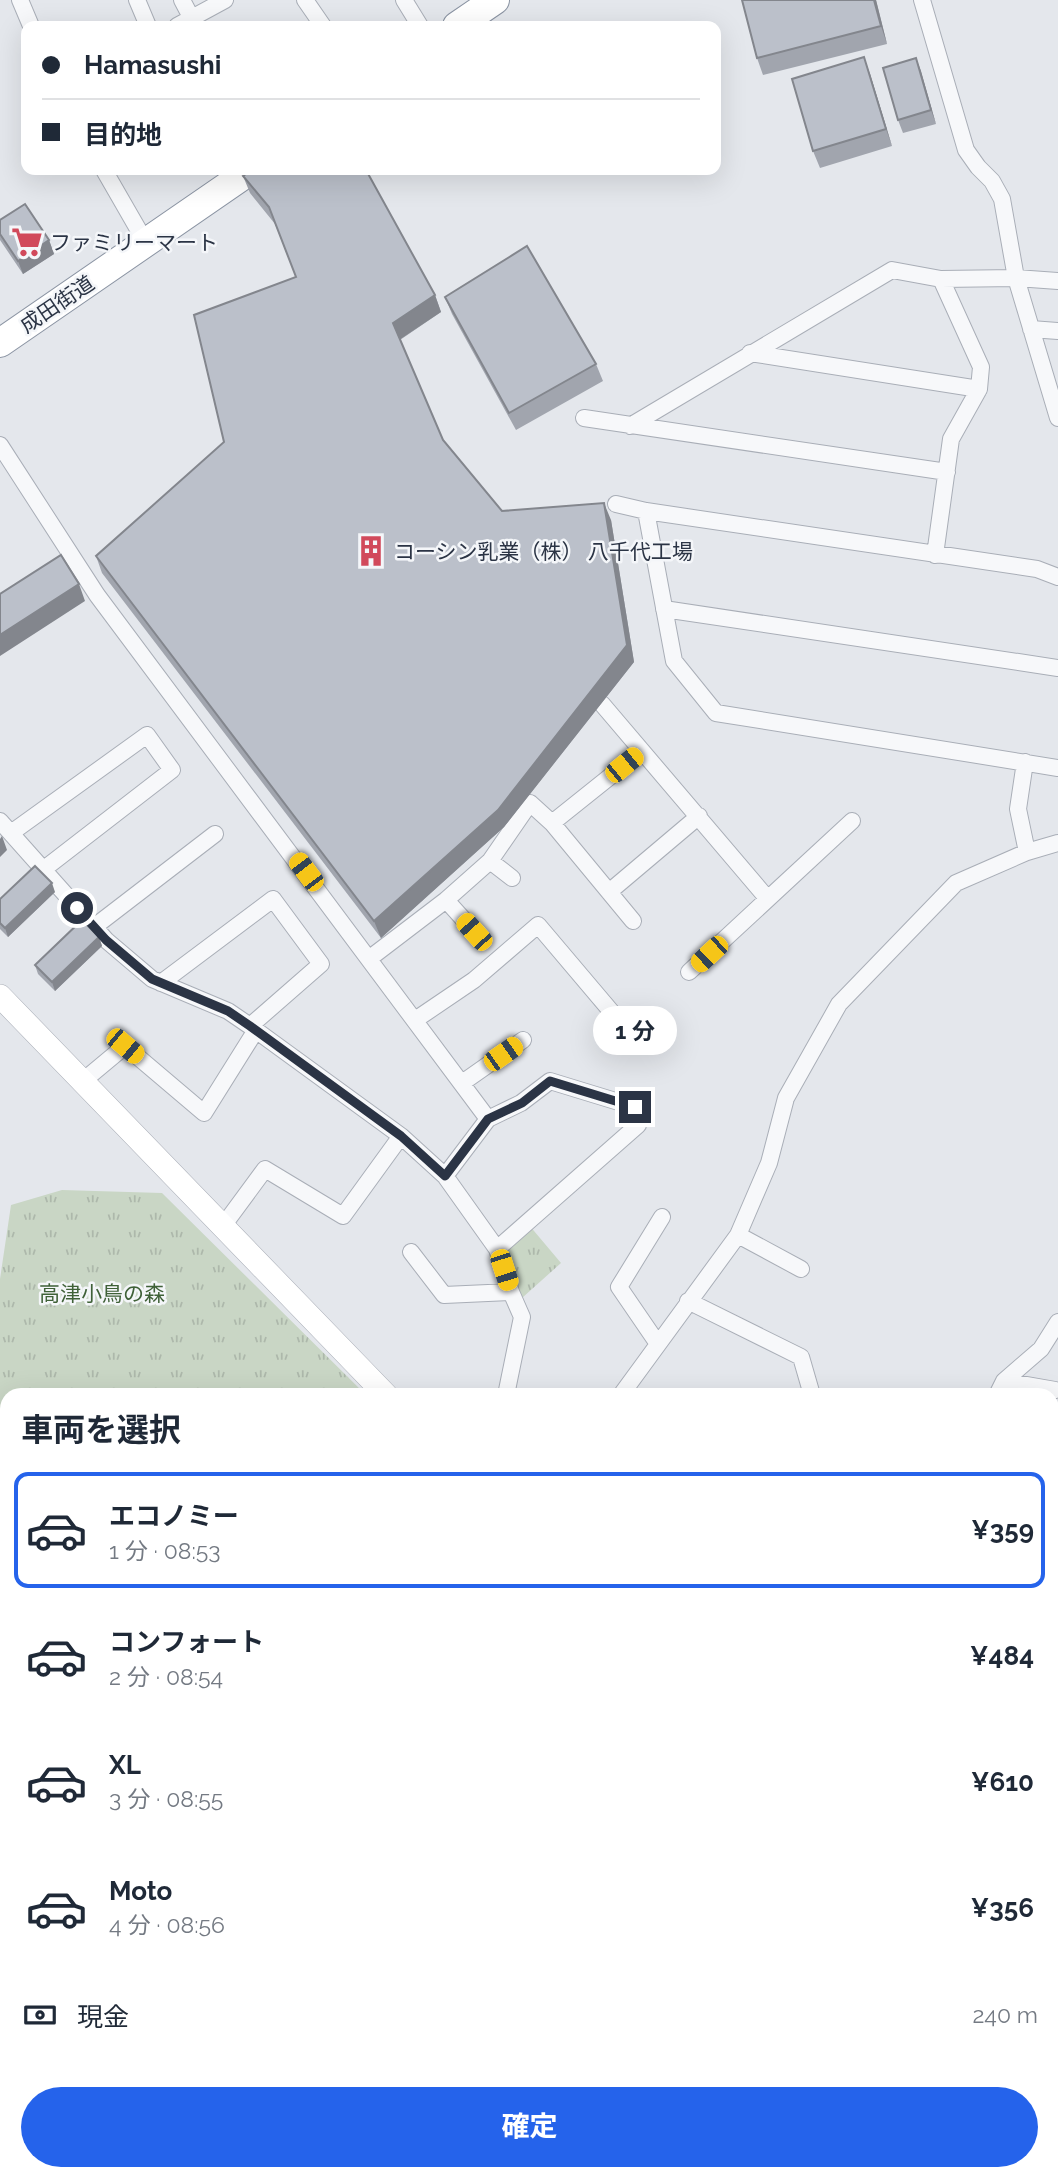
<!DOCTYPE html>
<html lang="ja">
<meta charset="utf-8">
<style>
body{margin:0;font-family:Raleway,"Noto Sans JP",sans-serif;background:#f6f6f7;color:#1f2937;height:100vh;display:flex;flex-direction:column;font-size:26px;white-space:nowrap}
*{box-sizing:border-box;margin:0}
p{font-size:23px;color:#747a83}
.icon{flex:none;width:38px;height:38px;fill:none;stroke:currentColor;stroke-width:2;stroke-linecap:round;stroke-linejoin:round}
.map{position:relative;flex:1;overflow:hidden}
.panel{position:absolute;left:0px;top:1388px;width:1059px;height:793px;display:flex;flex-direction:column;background:#fff;border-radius:21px 21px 0 0;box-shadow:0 7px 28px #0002}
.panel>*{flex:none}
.hud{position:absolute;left:21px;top:21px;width:700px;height:154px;border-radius:14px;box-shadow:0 7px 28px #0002;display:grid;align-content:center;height:154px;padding:0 21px;background:#fff}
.end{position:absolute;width:32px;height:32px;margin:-16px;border:9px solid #2b3445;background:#fff;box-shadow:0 0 0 4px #fff}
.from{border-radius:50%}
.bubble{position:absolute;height:49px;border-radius:24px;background:#fff;box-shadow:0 7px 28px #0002;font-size:23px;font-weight:700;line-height:49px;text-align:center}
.car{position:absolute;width:21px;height:42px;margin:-21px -10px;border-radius:9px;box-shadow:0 0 5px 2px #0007;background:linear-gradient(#f5c518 24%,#345 0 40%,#f5c518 0 76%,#345 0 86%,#f5c518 0)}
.hud b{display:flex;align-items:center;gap:24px;height:66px;font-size:26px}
.hud b+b{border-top:2px solid #e0e1e3}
.hud i{width:18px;height:18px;background:#1f2937}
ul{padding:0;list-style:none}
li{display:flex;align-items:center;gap:21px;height:116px;margin:0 14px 10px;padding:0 7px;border:4px solid transparent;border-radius:14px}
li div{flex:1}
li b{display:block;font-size:26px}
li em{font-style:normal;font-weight:700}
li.on{border-color:#2563eb}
li>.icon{width:63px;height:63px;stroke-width:1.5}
h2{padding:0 21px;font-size:32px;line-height:84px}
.pay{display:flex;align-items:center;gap:18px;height:77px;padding:0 21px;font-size:26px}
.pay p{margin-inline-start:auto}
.primary-button{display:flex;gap:14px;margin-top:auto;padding:14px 21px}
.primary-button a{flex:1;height:80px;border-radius:42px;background:#2563eb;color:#fff;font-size:28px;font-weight:700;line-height:80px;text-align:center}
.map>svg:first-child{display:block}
.built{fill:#d2d6de}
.park{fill:url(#park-tufts)}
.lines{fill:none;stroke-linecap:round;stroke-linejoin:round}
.stream{stroke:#9fb4cc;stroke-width:5}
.street-casing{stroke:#a9aeb7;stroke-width:18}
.secondary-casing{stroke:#a9aeb7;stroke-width:24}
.highway-casing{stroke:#8b94a3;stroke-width:30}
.street{stroke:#f7f8fa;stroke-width:16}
.secondary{stroke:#fff;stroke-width:23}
.highway{stroke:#fff;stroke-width:28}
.wall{fill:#a1a5ae}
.shaded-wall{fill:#83868d}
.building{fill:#bbc0ca;stroke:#83868d;stroke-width:2}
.route{stroke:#2b3445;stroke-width:9}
.labels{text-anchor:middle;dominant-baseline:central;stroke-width:5;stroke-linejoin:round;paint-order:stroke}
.poi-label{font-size:21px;fill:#2b3445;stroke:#f4f6f9;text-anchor:start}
.street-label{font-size:21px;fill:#2b3445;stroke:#f4f6f9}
.park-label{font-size:21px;fill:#3f6138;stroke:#f4f6f9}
</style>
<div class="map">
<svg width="1058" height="2179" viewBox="0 0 1058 2179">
<defs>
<pattern id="park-tufts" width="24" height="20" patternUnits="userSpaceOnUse" patternTransform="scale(1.75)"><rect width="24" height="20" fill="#c9d6c5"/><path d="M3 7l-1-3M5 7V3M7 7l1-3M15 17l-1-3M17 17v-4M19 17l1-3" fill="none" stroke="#adb8ab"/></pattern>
</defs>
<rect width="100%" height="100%" fill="#e4e7ec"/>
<path class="built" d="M 0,1962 L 7,1966 L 7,2174 L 380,2174 L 373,2179 L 0,2179 Z"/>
<path class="park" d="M 62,1190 L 162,1193 L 366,1395 L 7,1395 L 7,1633 L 0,1634 L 0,1279 L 11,1205 Z
M 529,1225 L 561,1263 L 522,1298 L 500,1250 Z
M 7,1646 L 7,1931 L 0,1928 L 0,1648 Z"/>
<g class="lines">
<path class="stream" d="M 0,1912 L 7,1915"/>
<defs>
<path id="street" d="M 20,0 L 31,26
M 137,0 L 148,26
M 182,0 L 192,19
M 305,0 L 323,26
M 404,0 L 420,26
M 922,0 L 966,150 L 978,167 L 992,181 L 1002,199 L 1016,278 L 1058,418
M 177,26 L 225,0
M 104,170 L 146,243
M 1031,329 L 1058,331
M 750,353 L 979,389
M 584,418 L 947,472
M 630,426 L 892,270 L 941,279
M 0,445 L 97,595 L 488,1119
M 616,504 L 646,511 L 1037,569 L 1058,577
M 646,511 L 674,661 L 716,713 L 1058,768
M 935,555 L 951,439 L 979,389 L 981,367 L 941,279 L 1016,278 L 1058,281
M 664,609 L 1058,668
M 602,704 L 767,898
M 1025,762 L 1018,809 L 1027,852
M 0,821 L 106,940 L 152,979 L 228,1011 L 250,1026 L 401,1136 L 445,1176 L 497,1249 L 511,1292 L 522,1317 L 506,1395
M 552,823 L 642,751
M 11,833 L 147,735 L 172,770 L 44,869
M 490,861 L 512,878
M 609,892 L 699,816
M 446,900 L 474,931
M 94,927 L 215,834
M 370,958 L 446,900 L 490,861 L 530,803 L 552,823 L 633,921
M 689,972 L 852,821
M 161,983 L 273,899 L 321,964 L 250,1026
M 415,1020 L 474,980 L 538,925 L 615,1016
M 83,1081 L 125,1046 L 204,1113 L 256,1030
M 462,1083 L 523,1040
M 445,1176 L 488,1119 L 521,1103 L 550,1081 L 635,1107 L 638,1125 L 497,1249
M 223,1226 L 265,1169 L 343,1216 L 401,1136
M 738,1235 L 801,1269
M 411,1252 L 444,1295 L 511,1292
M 688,1301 L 801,1357 L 812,1395
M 658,1344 L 619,1287 L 662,1217
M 1004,1381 L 1055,1390
M 621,1395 L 738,1235 L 769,1163 L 786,1098 L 839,1004 L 956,883 L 1027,852 L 1058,843
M 997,1395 L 1004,1381 L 1041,1349 L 1058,1322
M 1052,1455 L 1058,1456
M 1052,1532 L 1058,1533
M 0,1642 L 7,1641
M 0,1945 L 7,1949
M 472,2174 L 476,2179
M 920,2179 L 938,2174"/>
<path id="secondary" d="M 0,996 L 386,1395
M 1052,1792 L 1058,1791
M 1052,2085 L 1058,2091
M 401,2179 L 408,2174"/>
<path id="highway" d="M 457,26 L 495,0
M 0,343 L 251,170"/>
</defs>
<use href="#street" class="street-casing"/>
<use href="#secondary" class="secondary-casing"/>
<use href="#highway" class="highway-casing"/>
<use href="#street" class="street"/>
<use href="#secondary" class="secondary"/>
<use href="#highway" class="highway"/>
</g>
<path class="wall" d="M 876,0 L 887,44 L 763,75 L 757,58 Z
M 916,58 L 936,124 L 903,133 L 898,120 Z
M 870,74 L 892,146 L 820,168 L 813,151 Z
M 243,176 L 435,295 L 441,312 L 400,340 L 443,440 L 502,511 L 611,520 L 634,662 L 504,827 L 381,938 L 102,573 L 96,556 L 224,442 L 296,277 L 275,224 L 250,193 Z
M 0,220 L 49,240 L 54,254 L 23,274 L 0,240 Z
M 445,297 L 596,364 L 603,381 L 516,430 L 452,314 Z
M 55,892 L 8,937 L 0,929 L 0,899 Z
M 99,937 L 102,946 L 55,991 L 38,974 L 35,965 Z
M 7,1990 L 7,2040 L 0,2106 L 0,1995 Z"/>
<path class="shaded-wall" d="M 874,0 L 876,0 L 887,44 L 881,26 Z
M 864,57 L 870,74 L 892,146 L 886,129 Z
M 916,58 L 921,71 L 936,124 L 931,110 Z
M 49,240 L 54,254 L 23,274 L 18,261 Z
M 435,295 L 441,312 L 399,340 L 393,323 Z
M 604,503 L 611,520 L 634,662 L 504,827 L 381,938 L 374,921 Z
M 79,584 L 85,601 L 0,656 L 0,635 Z
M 2,836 L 7,850 L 0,857 L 0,839 Z
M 52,883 L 55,892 L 8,937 L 5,928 Z
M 99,937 L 102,946 L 55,991 L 52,982 Z
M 7,2029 L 7,2040 L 0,2046 L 0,2035 Z
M 7,2080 L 7,2101 L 0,2106 L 0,2085 Z"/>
<path class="building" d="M 742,0 L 874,0 L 881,26 L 757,58 Z
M 864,57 L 886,129 L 813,151 L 792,79 Z
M 916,58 L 931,110 L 898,120 L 883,68 Z
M 252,170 L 366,170 L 435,295 L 393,323 L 443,440 L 502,511 L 604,503 L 627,645 L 498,810 L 374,921 L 96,556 L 224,442 L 194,315 L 296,277 L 269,207 L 243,176 Z
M 25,204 L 49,240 L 18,261 L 0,234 L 0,220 Z
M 527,246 L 596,364 L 509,413 L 445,297 Z
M 61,555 L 79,584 L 0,635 L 0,594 Z
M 35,866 L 52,883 L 5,928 L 0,923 L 0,899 Z
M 82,920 L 99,937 L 52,982 L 35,965 Z
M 7,1990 L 7,2018 L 0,2009 L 0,1995 Z
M 0,2013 L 7,2023 L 7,2029 L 0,2035 Z
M 7,2041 L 7,2080 L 0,2085 L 0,2045 L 1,2045 Z"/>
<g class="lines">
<path class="route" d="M 77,908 L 106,940 L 152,979 L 228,1011 L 250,1026 L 401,1136 L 445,1176 L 488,1119 L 522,1103 L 550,1081 L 635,1107"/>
</g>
<defs>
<symbol id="supermarket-bare" viewBox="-9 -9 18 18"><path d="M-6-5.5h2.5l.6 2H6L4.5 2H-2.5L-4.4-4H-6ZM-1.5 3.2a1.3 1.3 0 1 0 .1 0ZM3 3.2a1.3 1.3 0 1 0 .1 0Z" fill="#d1495b" stroke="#f4f6f9" stroke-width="2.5" paint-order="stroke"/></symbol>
<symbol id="building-bare" viewBox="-9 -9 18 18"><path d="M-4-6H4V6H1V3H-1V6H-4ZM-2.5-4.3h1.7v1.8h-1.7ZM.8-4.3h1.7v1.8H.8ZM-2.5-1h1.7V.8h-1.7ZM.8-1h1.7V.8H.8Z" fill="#d1495b" stroke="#f4f6f9" stroke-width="2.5" paint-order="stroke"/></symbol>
</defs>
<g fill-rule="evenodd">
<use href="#supermarket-bare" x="5" y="220" width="44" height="44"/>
<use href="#building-bare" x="349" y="529" width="44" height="44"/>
</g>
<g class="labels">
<g class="poi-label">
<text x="50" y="242">ファミリーマート</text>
<text x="394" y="551">コーシン乳業（株） 八千代工場</text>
</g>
<g class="street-label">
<text transform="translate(57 304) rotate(-34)">成田街道</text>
</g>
<g class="park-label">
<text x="102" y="1293">高津小鳥の森</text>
</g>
</g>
</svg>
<i class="end from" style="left:77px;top:908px"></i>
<i class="end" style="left:635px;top:1107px"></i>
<div class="bubble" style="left:593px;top:1006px;width:84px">1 分</div>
<i class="car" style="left:624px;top:765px;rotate:51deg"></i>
<i class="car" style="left:306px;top:872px;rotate:323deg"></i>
<i class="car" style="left:474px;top:932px;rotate:318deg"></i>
<i class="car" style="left:709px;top:954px;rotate:227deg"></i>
<i class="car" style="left:125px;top:1046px;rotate:130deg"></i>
<i class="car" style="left:503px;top:1054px;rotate:55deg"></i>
<i class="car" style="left:504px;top:1270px;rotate:162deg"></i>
<div class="hud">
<b><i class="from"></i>Hamasushi</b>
<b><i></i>目的地</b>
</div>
<section class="panel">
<h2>車両を選択</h2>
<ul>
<li class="on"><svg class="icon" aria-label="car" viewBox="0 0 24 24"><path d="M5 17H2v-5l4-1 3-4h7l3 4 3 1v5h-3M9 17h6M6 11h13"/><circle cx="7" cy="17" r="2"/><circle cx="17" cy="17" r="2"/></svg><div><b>エコノミー</b><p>1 分 · 08:53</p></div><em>¥359</em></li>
<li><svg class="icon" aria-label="car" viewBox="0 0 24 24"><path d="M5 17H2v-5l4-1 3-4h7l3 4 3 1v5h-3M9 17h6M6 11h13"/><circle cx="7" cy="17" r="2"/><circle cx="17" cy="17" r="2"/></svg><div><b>コンフォート</b><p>2 分 · 08:54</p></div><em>¥484</em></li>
<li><svg class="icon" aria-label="car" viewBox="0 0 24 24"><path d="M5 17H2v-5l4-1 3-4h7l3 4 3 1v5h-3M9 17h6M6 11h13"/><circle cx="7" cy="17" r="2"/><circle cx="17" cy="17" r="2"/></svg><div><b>XL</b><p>3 分 · 08:55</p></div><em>¥610</em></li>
<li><svg class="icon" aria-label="car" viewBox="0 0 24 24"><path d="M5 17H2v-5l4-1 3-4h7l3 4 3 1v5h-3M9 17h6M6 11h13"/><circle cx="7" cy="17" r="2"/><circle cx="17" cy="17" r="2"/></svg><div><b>Moto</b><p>4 分 · 08:56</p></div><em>¥356</em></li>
</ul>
<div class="pay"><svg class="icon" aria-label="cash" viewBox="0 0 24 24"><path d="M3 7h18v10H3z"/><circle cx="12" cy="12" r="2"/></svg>現金<p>240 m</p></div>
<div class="primary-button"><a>確定</a></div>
</section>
</div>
